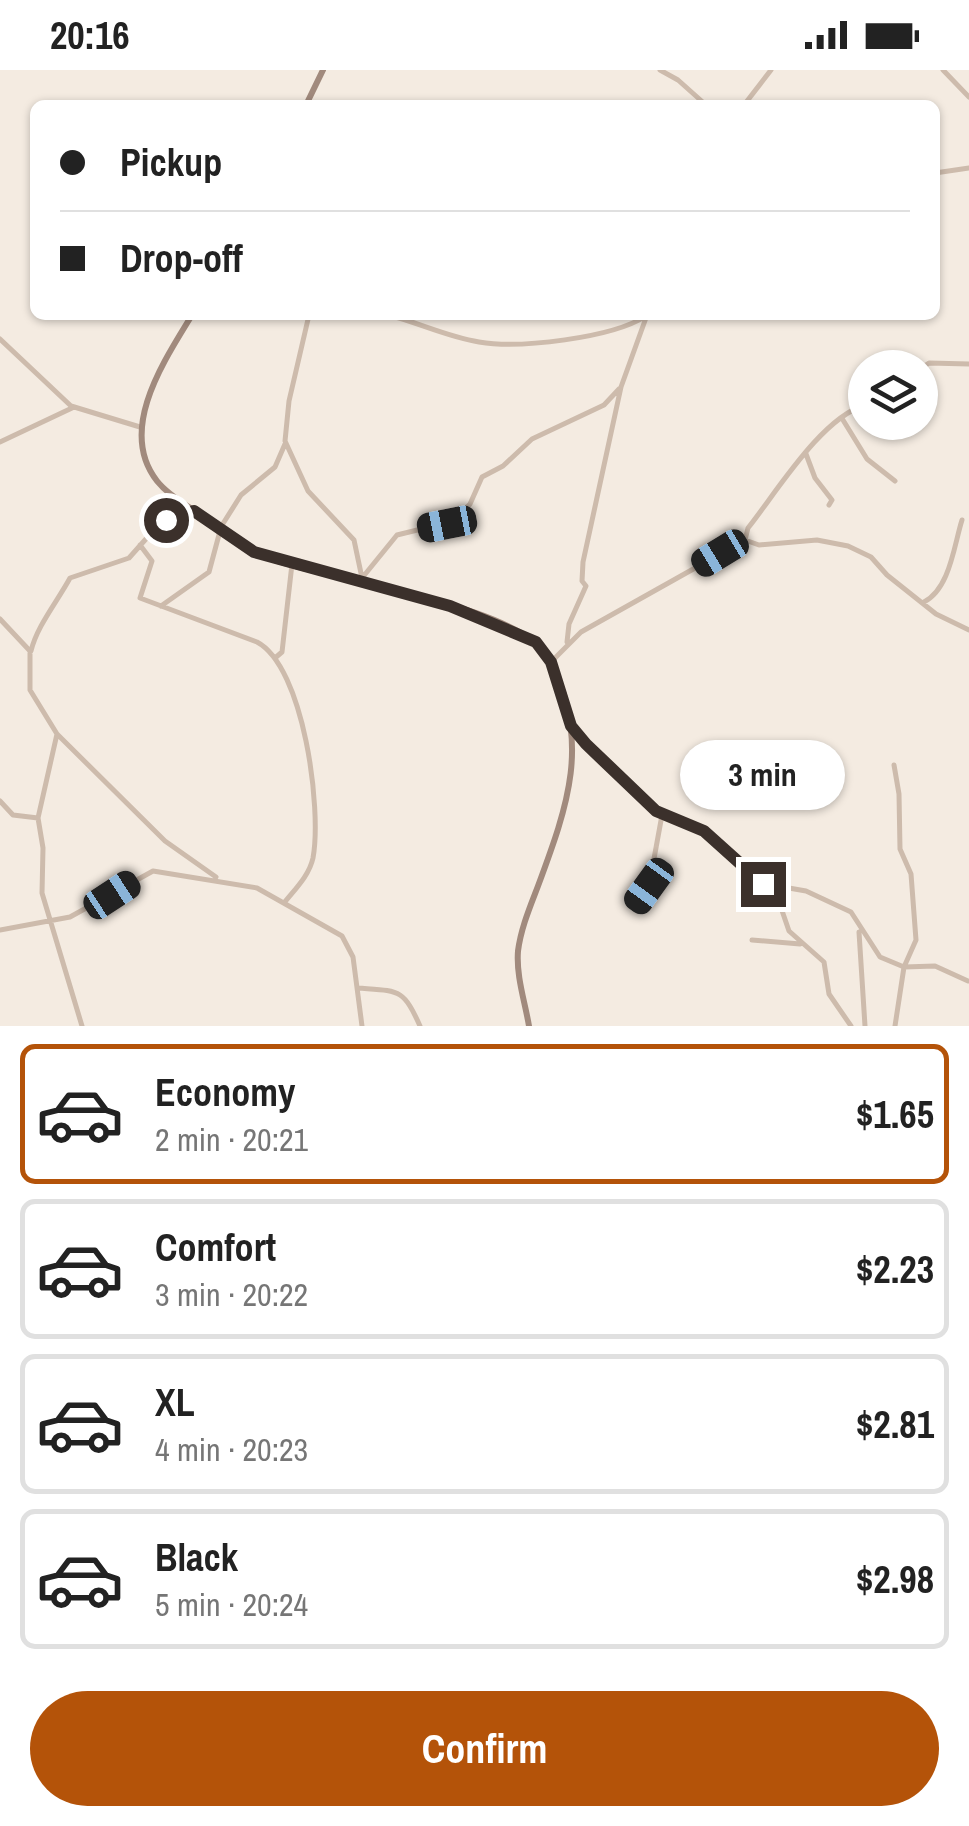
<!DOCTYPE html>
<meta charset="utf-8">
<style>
body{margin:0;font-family:"Archivo Narrow",sans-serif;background:#f2f2f2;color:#222;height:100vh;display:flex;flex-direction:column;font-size:38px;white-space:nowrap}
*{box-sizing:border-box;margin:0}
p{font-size:32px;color:#767676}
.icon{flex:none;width:55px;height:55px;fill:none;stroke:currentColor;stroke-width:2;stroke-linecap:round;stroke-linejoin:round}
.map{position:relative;height:956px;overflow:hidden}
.sheet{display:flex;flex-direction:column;background:#fff;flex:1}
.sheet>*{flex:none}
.top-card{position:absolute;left:30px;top:30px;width:910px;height:220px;border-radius:15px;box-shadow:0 2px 8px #0004;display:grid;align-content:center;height:220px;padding:0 30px;background:#fff}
.buttons{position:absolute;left:848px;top:280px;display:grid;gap:20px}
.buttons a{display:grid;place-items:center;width:90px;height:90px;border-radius:50%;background:#fff;box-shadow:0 2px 8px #0004;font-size:50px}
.end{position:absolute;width:45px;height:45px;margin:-22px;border:12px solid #3b302b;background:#fff;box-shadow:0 0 0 5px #fff}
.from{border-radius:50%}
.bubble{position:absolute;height:70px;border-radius:35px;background:#fff;box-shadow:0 2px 8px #0004;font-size:32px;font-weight:800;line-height:70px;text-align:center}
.car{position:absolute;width:30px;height:60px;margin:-30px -15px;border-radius:12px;box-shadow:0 0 8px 2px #0007;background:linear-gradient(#222 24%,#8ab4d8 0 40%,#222 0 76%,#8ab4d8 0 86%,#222 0)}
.top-card b{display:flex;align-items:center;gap:35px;height:95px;font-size:38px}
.top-card b+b{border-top:2px solid #e0e0e0}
.top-card i{width:25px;height:25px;background:#222}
ul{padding:18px 0 0;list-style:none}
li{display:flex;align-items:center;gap:30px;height:140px;margin:0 20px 15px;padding:0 10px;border:5px solid #e0e0e0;border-radius:15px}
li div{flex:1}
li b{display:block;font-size:38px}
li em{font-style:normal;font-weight:800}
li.selected{border-color:#b45309}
li>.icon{width:90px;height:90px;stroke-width:1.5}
.cta{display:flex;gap:20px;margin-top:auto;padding:20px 30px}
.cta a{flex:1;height:115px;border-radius:60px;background:#b45309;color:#fff;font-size:40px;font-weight:800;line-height:115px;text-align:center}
.status{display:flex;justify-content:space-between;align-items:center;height:70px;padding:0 50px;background:#fff;direction:ltr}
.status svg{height:28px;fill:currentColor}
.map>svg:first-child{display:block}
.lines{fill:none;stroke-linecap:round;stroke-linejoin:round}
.street{stroke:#cdbbac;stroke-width:5}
.secondary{stroke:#a18a7d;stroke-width:6}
.route{stroke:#3b302b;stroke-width:12}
</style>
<div class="status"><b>20:16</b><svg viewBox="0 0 49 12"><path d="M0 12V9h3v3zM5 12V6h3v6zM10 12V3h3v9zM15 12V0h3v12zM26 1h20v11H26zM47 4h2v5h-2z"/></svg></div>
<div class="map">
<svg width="969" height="956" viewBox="0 0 969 956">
<rect width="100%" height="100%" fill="#f4ebe1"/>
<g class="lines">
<path class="street" d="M 660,0 L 678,10 L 706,35
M 943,0 L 969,27
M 744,35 L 771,0
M 935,103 L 969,98
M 309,245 L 289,331 L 285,371 L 308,421 L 354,470 L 362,508
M 352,245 L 383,245
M 389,245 C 419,253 448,267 479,272 C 519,279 612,268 646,246
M 0,269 L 71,336 L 140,357
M 920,299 L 929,293 L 969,294
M 843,350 L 867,389 L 895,411
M 0,372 L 72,338
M 806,384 L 815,408 L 832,430 L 829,435
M 219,460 L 241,425 L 275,397 L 285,374
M 745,470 L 759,475 L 817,470 L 848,476 L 871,487 L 887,505 L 936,544 L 969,560
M 140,475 L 152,491 L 140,528 L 257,572 C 304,597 322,739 313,788 C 309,806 295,819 284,833
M 362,508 L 397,465 L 454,451 L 470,434 L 482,407 L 503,396 L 532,369 L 604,335 L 619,319
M 924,532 C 950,519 954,475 962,450
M 161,536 L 209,502 L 220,461
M 0,549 L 30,581 L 30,620 L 57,664 L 165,771 L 216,807
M 567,572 L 569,554 L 586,516 L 582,511 L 583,492 L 621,317 L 647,245
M 31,581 C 37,556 57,532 70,508 L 129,488 L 161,452 L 194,441
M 275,588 L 282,582 L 292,494
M 551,592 L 581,562 L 745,470 L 748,458 C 776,423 821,348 865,335
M 571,656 L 656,741 L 704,761 L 777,826 L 789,861 L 824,892 L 829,924 L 851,956
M 57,664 L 38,748 L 43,778 L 42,823 L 82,956
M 894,695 L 899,724 L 900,779 L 911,804 L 916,870 L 904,897 L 895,956
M 0,731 L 13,745 L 38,748
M 766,814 L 806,821 L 851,842 L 880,887 L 904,897 L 935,896 L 968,911
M 635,836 L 649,816 L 662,745
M 0,860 L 70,847 L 153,801 L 257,818 L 342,866 L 353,887 L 362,956
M 859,862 L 865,956
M 752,870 L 800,874
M 358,918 C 399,921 403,918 420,956"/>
<path class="secondary" d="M 306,35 L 323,0
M 192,245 C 164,291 117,360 157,411 C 168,425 185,434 199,444 C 217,458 234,473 255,483 C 314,510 522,532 550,590 C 591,672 568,735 538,816 C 530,837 521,858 518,881 C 516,906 525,932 529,956"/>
</g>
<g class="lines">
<path class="route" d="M 166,450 L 194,441 L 254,482 L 450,536 L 536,572 L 551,592 L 571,656 L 586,674 L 656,741 L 704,761 L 763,814"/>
</g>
</svg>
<div class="buttons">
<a><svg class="icon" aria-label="layers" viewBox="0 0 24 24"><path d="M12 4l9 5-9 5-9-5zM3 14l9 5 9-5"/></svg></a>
</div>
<i class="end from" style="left:166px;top:450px"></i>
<i class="end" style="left:763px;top:814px"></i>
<div class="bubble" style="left:680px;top:670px;width:165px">3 min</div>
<i class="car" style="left:447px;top:454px;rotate:259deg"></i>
<i class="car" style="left:720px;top:483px;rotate:239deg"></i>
<i class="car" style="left:649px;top:816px;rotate:216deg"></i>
<i class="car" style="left:112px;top:825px;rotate:57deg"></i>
<div class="top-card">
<b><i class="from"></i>Pickup</b>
<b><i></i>Drop-off</b>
</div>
</div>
<section class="sheet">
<ul>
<li class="selected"><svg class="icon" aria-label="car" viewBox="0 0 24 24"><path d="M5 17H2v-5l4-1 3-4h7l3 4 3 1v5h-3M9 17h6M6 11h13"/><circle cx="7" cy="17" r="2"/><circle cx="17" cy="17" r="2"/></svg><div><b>Economy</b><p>2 min · 20:21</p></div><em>$1.65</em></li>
<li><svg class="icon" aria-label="car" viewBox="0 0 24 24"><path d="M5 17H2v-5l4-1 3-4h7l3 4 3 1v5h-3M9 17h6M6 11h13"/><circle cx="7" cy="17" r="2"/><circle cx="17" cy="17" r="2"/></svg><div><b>Comfort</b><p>3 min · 20:22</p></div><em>$2.23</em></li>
<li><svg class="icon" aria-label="car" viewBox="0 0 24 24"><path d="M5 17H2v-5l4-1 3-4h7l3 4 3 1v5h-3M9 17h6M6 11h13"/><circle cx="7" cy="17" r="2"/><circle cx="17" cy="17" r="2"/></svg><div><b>XL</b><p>4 min · 20:23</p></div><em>$2.81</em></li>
<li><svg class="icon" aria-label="car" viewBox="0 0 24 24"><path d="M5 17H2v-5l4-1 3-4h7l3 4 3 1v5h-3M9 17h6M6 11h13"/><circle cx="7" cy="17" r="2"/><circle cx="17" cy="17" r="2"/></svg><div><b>Black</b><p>5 min · 20:24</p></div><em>$2.98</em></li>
</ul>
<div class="cta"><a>Confirm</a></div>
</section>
